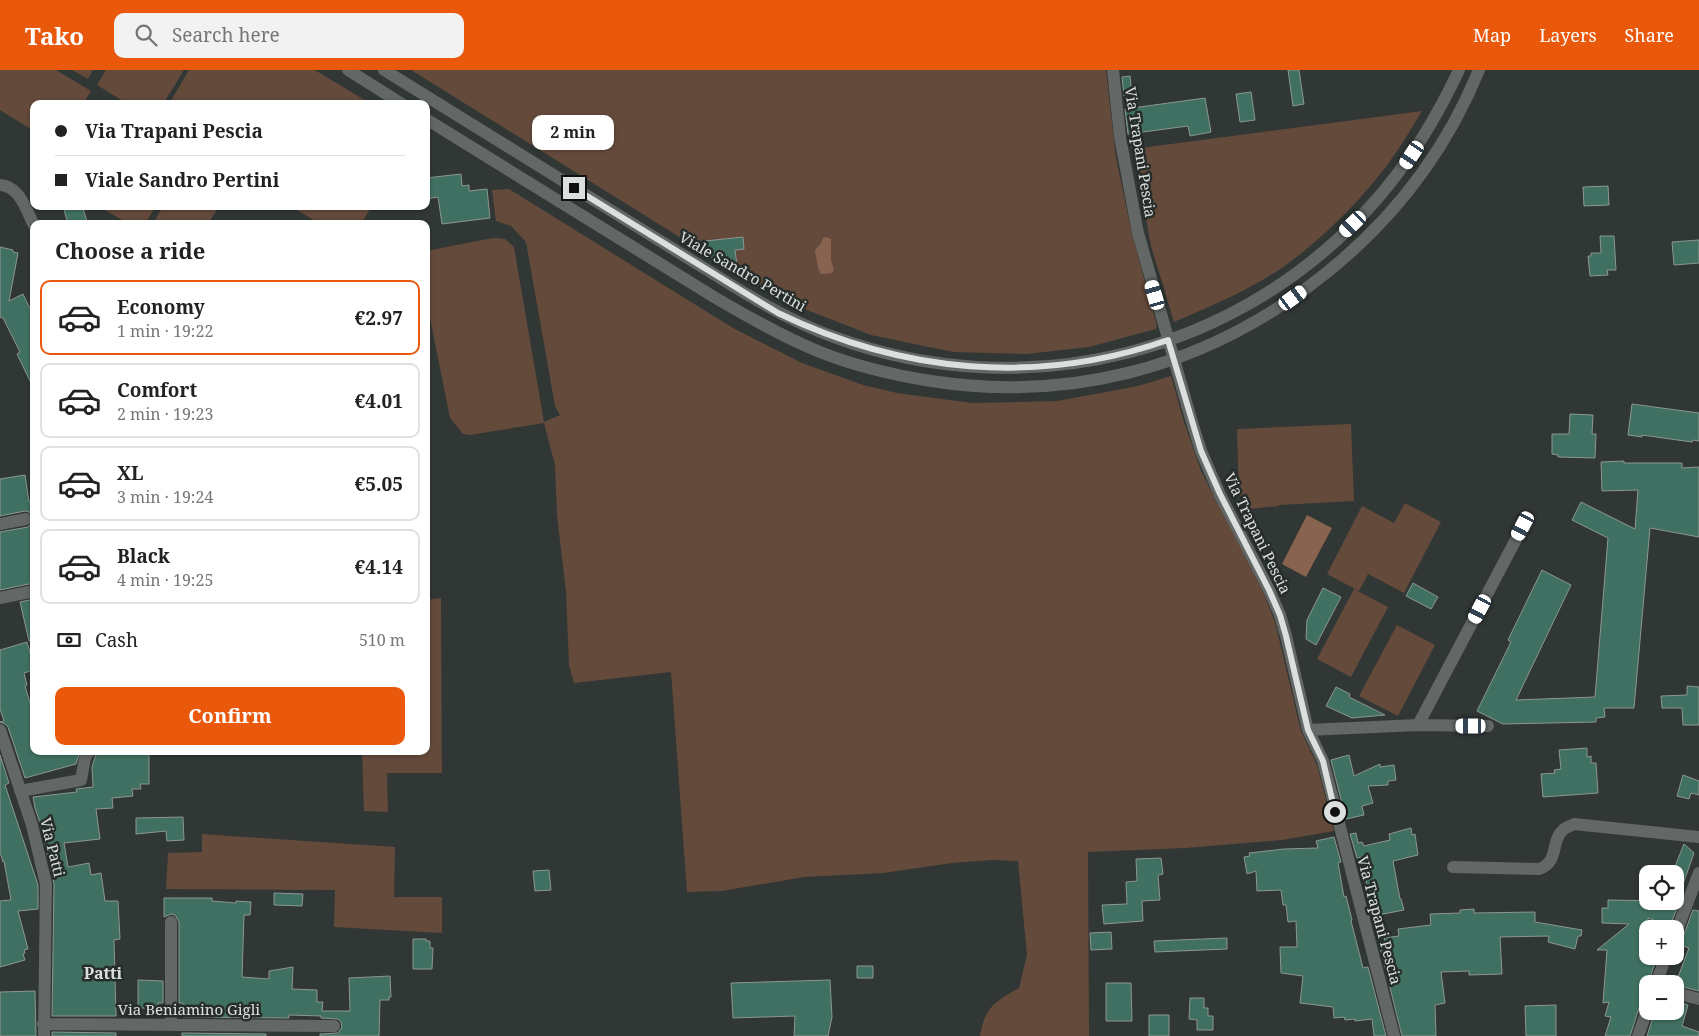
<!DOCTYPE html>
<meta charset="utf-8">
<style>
body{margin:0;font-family:"Noto Serif",serif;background:#f2f2f2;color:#222;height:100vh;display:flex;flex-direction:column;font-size:19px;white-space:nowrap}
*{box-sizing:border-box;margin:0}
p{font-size:16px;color:#767676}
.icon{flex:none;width:28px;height:28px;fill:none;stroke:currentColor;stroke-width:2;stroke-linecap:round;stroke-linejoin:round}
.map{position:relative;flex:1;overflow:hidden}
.panel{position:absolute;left:30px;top:150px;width:400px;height:535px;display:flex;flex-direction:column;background:#fff;border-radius:10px;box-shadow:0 1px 4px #0004}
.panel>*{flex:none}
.top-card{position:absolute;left:30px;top:30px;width:400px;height:110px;border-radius:10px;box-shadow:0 1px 4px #0004;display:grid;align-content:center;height:110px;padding:0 25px;background:#fff}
.tools{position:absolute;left:1639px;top:795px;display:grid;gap:10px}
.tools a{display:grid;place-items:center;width:45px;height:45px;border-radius:10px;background:#fff;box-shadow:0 1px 4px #0004;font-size:25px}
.end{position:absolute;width:22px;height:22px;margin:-11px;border:6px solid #dbe0de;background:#111;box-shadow:0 0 0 2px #111}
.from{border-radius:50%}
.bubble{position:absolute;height:35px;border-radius:10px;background:#fff;box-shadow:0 1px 4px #0004;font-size:16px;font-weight:700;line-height:35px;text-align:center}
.car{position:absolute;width:15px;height:30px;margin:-15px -8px;border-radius:6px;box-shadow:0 0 4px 1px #0007;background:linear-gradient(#fff 24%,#345 0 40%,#fff 0 76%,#345 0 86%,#fff 0)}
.top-card b{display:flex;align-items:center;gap:18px;height:48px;font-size:19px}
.top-card b+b{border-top:1px solid #e0e0e0}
.top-card i{width:12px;height:12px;background:#222}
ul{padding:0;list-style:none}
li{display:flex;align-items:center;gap:15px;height:75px;margin:0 10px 8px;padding:0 15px;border:2px solid #e0e0e0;border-radius:10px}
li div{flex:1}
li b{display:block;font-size:19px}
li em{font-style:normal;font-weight:700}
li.active{border-color:#ea580c}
li>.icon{width:45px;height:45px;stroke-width:1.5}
h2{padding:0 25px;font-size:22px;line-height:60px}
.pay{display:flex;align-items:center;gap:12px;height:55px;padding:0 25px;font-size:19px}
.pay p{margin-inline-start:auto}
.primary-button{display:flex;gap:10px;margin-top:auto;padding:10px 25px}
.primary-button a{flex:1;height:58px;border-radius:10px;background:#ea580c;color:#fff;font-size:20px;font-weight:700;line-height:58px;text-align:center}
header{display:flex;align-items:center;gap:30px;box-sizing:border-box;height:70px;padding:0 25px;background:#ea580c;color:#fff}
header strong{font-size:24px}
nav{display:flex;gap:28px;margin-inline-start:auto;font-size:18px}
.search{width:350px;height:45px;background:#f2f2f2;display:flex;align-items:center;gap:12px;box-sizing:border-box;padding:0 18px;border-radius:10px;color:#767676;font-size:19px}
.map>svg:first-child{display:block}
.green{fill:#644a3b}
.water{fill:#88634f}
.building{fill:#407062;stroke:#8d9693}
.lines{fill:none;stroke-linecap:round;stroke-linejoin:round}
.street{stroke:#636766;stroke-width:12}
.route{stroke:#dbe0de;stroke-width:6}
.labels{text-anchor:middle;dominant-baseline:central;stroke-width:5;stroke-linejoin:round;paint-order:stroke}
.street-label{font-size:15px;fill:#dbe0de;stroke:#262d2b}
.neighbourhood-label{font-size:16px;font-weight:bold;fill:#dbe0de;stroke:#262d2b}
</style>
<header>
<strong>Tako</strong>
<div class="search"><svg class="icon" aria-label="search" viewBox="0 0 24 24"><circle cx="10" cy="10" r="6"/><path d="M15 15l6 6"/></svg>Search here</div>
<nav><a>Map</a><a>Layers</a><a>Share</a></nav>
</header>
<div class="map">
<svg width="1699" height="966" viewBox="0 0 1699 966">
<rect width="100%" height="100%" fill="#303735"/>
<path class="green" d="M 0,0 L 56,0 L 91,21 L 83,34 L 34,34 L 34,61 L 0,40 Z
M 72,0 L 93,0 L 88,9 Z
M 106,0 L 184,0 L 163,34 L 128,34 L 97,15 Z
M 189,0 L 315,0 L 371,34 L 169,34 Z
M 411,0 L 1106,0 L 1116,88 L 1132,164 L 1157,256 L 1156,259 L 1089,277 L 1027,284 L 953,282 L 871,265 L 807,240 L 731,199 Z
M 1422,41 C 1408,64 1394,88 1377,108 C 1351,140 1319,171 1286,195 C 1252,219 1212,236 1174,252 L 1151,176 L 1133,79 Z
M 509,119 L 733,258 L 802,293 L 863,315 L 897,323 L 972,333 L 1057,331 L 1138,316 L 1171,306 L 1184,352 L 1201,401 L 1262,520 L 1275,552 L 1301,661 L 1317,695 L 1334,761 L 1282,770 L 1185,778 L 1088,782 L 1089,966 L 980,966 C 985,936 995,932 1019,918 L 1027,885 L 1018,791 L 992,790 L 952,793 L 883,803 L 804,807 L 722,821 L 687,822 L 671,602 L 574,613 L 569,595 L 566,522 L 557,445 L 555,395 L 544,353 L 470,365 L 463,364 L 450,348 L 426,228 L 426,181 L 493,168 L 505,169 L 514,177 L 544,352 L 560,345 L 555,336 L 526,172 L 511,156 L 496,151 L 492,120 Z
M 156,136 L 145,154 L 129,154 L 100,137 Z
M 163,136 L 219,136 L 208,154 L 153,154 Z
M 291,136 L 372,136 L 361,154 L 320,154 Z
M 1351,354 L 1354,431 L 1279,435 L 1278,436 L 1249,439 L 1239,424 L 1237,359 Z
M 1405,433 L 1441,452 L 1404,523 L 1368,504 L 1359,521 L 1327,504 L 1362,436 L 1394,453 Z
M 1354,519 L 1388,537 L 1351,607 L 1317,589 Z
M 441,528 L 442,703 L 387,703 L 388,742 L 364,741 L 362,681 L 426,681 L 426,530 Z
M 1397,555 L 1435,575 L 1398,646 L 1359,626 Z
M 202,764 L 395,777 L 394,827 L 442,827 L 442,863 L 334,857 L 335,820 L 166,819 L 168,783 L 202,782 Z"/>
<path class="water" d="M 826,167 L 831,169 L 831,190 L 834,200 L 832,203 L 821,204 L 818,198 L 815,180 L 820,175 L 823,168 Z
M 1307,445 L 1332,458 L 1306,507 L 1282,494 Z"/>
<path class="building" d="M 1288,0 L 1299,0 L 1304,34 L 1293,36 Z
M 1130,6 L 1132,25 L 1124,26 L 1122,7 Z
M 1251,22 L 1255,50 L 1240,52 L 1236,24 Z
M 1205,28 L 1211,62 L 1190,66 L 1188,56 L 1128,64 L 1125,39 Z
M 461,104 L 462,116 L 469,115 L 469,121 L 487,119 L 490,148 L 442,154 L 438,127 L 426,129 L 426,108 Z
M 1608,116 L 1609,135 L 1584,136 L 1583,117 Z
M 63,136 L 82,136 L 88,154 L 68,154 Z
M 1600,166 L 1614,166 L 1616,200 L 1607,200 L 1608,205 L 1590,206 L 1588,186 L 1591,186 L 1591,183 L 1601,183 Z
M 743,167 L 744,179 L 735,180 L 737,195 L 727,196 L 706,184 L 705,171 Z
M 1699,170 L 1699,193 L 1674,195 L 1672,172 Z
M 0,177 L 13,180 L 13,182 L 18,183 L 9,231 L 23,224 L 34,247 L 34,319 L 17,284 L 20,282 L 3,248 L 0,247 Z
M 1632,334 L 1699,343 L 1699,371 L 1693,370 L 1692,372 L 1642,365 L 1642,367 L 1628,365 Z
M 1570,344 L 1593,345 L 1592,364 L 1596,364 L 1595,388 L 1558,387 L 1558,385 L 1552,384 L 1552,364 L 1569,364 Z
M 1624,391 L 1624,393 L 1682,393 L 1682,398 L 1699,397 L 1699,467 L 1650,458 L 1634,638 L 1604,638 L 1605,647 L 1596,648 L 1596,652 L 1503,654 L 1477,641 L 1511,572 L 1508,570 L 1542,500 L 1571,515 L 1516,630 L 1595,627 L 1608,468 L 1572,450 L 1581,432 L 1635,459 L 1638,420 L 1602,421 L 1601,392 Z
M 25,405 L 29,432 L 34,431 L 34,447 L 29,442 L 25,441 L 0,446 L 0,409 Z
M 34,451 L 34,513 L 0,520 L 0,462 L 28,457 Z
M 1413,513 L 1438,527 L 1431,539 L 1406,526 Z
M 1323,518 L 1341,527 L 1316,575 L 1306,569 L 1307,550 Z
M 34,529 L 34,570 L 29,571 L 20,532 Z
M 27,572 L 34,596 L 34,600 L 24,603 L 27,615 L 25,616 L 34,646 L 34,681 L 80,681 L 76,694 L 25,708 L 8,657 L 5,654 L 0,652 L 4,651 L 0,639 L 0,580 Z
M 1687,616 L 1699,617 L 1699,655 L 1683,655 L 1682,638 L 1662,638 L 1661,626 L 1687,625 Z
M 1336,617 L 1350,624 L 1349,627 L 1385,645 L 1352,648 L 1326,636 Z
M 1587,678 L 1587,687 L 1591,686 L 1591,693 L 1596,693 L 1598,723 L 1543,727 L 1541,704 L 1555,703 L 1554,700 L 1561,699 L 1559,680 Z
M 97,681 L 149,681 L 149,714 L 140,714 L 141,719 L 132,719 L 133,726 L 112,728 L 113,738 L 96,739 L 100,769 L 64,773 L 68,797 L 89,793 L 91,805 L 101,803 L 105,831 L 118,831 L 120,869 L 114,870 L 116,946 L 52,946 L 54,814 L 40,753 L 35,738 L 33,727 L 77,722 L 76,719 L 93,717 L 92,697 Z
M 0,685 L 9,713 L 5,715 L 38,815 L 38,839 L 18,841 L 28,879 L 24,880 L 25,883 L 23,884 L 25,890 L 0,897 L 0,831 L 11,830 L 4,791 L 3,792 L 0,782 Z
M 1349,685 L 1354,706 L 1380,694 L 1380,697 L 1394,695 L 1396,710 L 1388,711 L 1388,715 L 1368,716 L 1373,733 L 1362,736 L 1364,745 L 1346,749 L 1331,690 Z
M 1683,705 L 1699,711 L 1699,725 L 1691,723 L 1689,729 L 1677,726 Z
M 183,747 L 184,770 L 167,771 L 166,761 L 136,764 L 136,748 Z
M 1411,758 L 1412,765 L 1415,764 L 1418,785 L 1393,791 L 1400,829 L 1401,829 L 1404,840 L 1373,846 L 1361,787 L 1357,788 L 1350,764 L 1356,763 L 1358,773 L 1362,772 L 1364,776 L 1390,770 L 1389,764 Z
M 1334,767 L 1341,792 L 1338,793 L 1344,827 L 1346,826 L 1352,850 L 1351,851 L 1363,898 L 1368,897 L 1386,966 L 1374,966 L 1372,949 L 1355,951 L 1355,949 L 1345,950 L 1344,947 L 1334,948 L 1333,937 L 1300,933 L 1303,906 L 1281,903 L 1280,877 L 1297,877 L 1296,851 L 1288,852 L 1286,835 L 1283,835 L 1281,820 L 1257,821 L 1256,801 L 1247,804 L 1244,787 L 1250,786 L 1249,783 L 1284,779 L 1318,778 L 1316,771 Z
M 1684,774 L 1694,783 L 1677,831 L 1675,831 L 1675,804 L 1672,804 Z
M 1161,788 L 1163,804 L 1158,805 L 1160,830 L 1142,831 L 1143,851 L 1104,854 L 1102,835 L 1127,834 L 1126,812 L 1137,811 L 1136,789 Z
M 549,800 L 551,820 L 535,821 L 533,801 Z
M 274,823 L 303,824 L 302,836 L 274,835 Z
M 164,828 L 212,828 L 212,831 L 236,833 L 236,831 L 251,832 L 250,845 L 244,845 L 242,907 L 269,909 L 269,901 L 293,897 L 292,919 L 317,920 L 317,932 L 323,932 L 322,941 L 350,941 L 349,908 L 390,906 L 391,927 L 389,927 L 389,930 L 380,930 L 379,966 L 320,966 L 320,964 L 338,963 L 342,957 L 341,952 L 338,949 L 321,948 L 321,946 L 289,945 L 289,948 L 183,947 L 183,933 L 179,933 L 179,852 L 175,845 L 171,844 L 164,847 Z
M 1608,830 L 1667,831 L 1678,836 L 1670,856 L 1648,848 L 1648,886 L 1657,886 L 1648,914 L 1643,931 L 1640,935 L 1630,966 L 1605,966 L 1611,947 L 1605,946 L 1609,932 L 1603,933 L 1607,880 L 1597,880 L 1629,854 L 1602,853 L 1602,838 L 1608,838 Z
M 1474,839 L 1474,843 L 1535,842 L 1535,852 L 1582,860 L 1581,866 L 1578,866 L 1575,879 L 1548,872 L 1549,866 L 1500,867 L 1502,904 L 1469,905 L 1469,901 L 1441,902 L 1445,933 L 1435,935 L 1436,966 L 1402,966 L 1379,873 L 1385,871 L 1384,868 L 1399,866 L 1398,859 L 1431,855 L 1430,844 L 1460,843 L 1460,840 Z
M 1693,840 L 1699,841 L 1699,921 L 1675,915 L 1689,878 L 1680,875 Z
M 1111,862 L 1112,879 L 1091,880 L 1090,863 Z
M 1227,868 L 1227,879 L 1155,882 L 1154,871 Z
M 413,869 L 426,869 L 426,871 L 430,871 L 430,878 L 433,878 L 432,899 L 413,899 Z
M 857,896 L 873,896 L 873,908 L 857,908 Z
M 138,910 L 163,911 L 163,933 L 158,933 L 159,938 L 138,938 Z
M 830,910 L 832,947 L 828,966 L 794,966 L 795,946 L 733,948 L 731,913 Z
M 1106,913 L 1131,913 L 1132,951 L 1106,951 Z
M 35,921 L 36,966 L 0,966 L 0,922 Z
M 1190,928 L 1204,928 L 1204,938 L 1208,938 L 1208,946 L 1213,946 L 1213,960 L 1197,960 L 1197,950 L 1189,949 Z
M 1675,931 L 1688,935 L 1682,956 L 1699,962 L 1699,966 L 1647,966 L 1655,941 L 1675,941 Z
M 1556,935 L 1556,966 L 1526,966 L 1525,936 Z
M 1149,945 L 1169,945 L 1169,966 L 1149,966 Z
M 52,962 L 116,963 L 116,966 L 52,966 Z
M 182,963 L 266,964 L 266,966 L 182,966 Z"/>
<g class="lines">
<path class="street" d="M 348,0 L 402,34
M 384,0 L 725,211 C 760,233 795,253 834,267 C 1027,338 1242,284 1377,129 C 1411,90 1437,47 1459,0
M 1113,0 L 1120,67 L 1138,163 L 1191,349 L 1201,381 L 1220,425 L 1269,520 L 1280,545 L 1286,566 L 1308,660 L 1323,691 L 1394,966
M 426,49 L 714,227 C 748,247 783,267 820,282 C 855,296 893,305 931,311 C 1067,332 1197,299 1308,217 C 1384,161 1443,88 1479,0
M 0,115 C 20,116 26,140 34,155
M 0,454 L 26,449
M 0,528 L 34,521
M 1418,655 L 1523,456
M 0,660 L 32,755 L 46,814 L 44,966
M 1308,660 L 1418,655 L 1488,656
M 20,721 L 81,710 L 85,688 L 89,681
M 1453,797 L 1539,799 C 1560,792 1550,771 1563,760 C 1566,757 1571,756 1574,754 L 1699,767
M 1675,865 L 1699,803
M 1656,914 L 1666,886
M 1675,923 L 1699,929
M 43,954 L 334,956
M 171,955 L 171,852
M 1638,966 L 1648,938"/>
</g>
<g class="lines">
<path class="route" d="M 574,118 L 778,243 C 902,303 1037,316 1168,270 L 1201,381 L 1220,424 L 1269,520 L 1280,545 L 1286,566 L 1308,660 L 1323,691 L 1335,742"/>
</g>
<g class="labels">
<g class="street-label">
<text transform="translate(1141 82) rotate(81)">Via Trapani Pescia</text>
<text transform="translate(743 201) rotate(30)">Viale Sandro Pertini</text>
<text transform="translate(1258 463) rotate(64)">Via Trapani Pescia</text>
<text transform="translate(53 777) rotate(76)">Via Patti</text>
<text transform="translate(1380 850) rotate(75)">Via Trapani Pescia</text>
<text x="189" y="939">Via Beniamino Gigli</text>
</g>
<g class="neighbourhood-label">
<text x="103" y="903">Patti</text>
</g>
</g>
</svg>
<div class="tools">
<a><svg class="icon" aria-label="locate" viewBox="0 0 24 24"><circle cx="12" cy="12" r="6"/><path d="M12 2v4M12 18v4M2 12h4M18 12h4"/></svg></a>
<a>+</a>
<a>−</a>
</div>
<i class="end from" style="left:1335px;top:742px"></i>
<i class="end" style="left:574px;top:118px"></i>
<div class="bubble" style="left:532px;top:45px;width:82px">2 min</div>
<i class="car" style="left:1412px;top:85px;rotate:214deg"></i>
<i class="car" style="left:1353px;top:154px;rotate:226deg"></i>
<i class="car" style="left:1155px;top:225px;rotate:344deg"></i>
<i class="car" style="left:1293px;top:228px;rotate:54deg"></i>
<i class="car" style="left:1523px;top:456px;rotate:208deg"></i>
<i class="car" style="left:1480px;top:539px;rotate:208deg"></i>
<i class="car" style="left:1471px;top:656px;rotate:270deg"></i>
<div class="top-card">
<b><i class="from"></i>Via Trapani Pescia</b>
<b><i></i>Viale Sandro Pertini</b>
</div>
<section class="panel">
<h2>Choose a ride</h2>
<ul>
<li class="active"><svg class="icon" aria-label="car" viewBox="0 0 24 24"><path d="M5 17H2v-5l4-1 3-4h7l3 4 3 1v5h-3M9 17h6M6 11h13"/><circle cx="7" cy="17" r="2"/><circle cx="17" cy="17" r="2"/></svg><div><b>Economy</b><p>1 min · 19:22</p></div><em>€2.97</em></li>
<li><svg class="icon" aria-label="car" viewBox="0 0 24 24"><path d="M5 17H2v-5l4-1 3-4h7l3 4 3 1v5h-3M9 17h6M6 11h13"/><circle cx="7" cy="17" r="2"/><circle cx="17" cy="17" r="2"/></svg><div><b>Comfort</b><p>2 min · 19:23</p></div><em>€4.01</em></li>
<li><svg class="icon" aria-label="car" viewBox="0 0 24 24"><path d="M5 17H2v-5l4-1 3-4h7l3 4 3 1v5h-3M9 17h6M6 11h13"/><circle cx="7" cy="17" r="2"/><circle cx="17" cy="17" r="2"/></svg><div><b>XL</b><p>3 min · 19:24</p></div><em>€5.05</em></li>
<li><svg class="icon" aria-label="car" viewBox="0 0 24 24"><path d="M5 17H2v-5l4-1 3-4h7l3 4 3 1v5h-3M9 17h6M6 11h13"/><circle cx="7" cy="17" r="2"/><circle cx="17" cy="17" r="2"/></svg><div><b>Black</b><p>4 min · 19:25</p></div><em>€4.14</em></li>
</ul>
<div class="pay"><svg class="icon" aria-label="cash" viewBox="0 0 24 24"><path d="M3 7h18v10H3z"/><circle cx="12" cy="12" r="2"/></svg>Cash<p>510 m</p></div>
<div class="primary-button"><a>Confirm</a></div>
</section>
</div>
